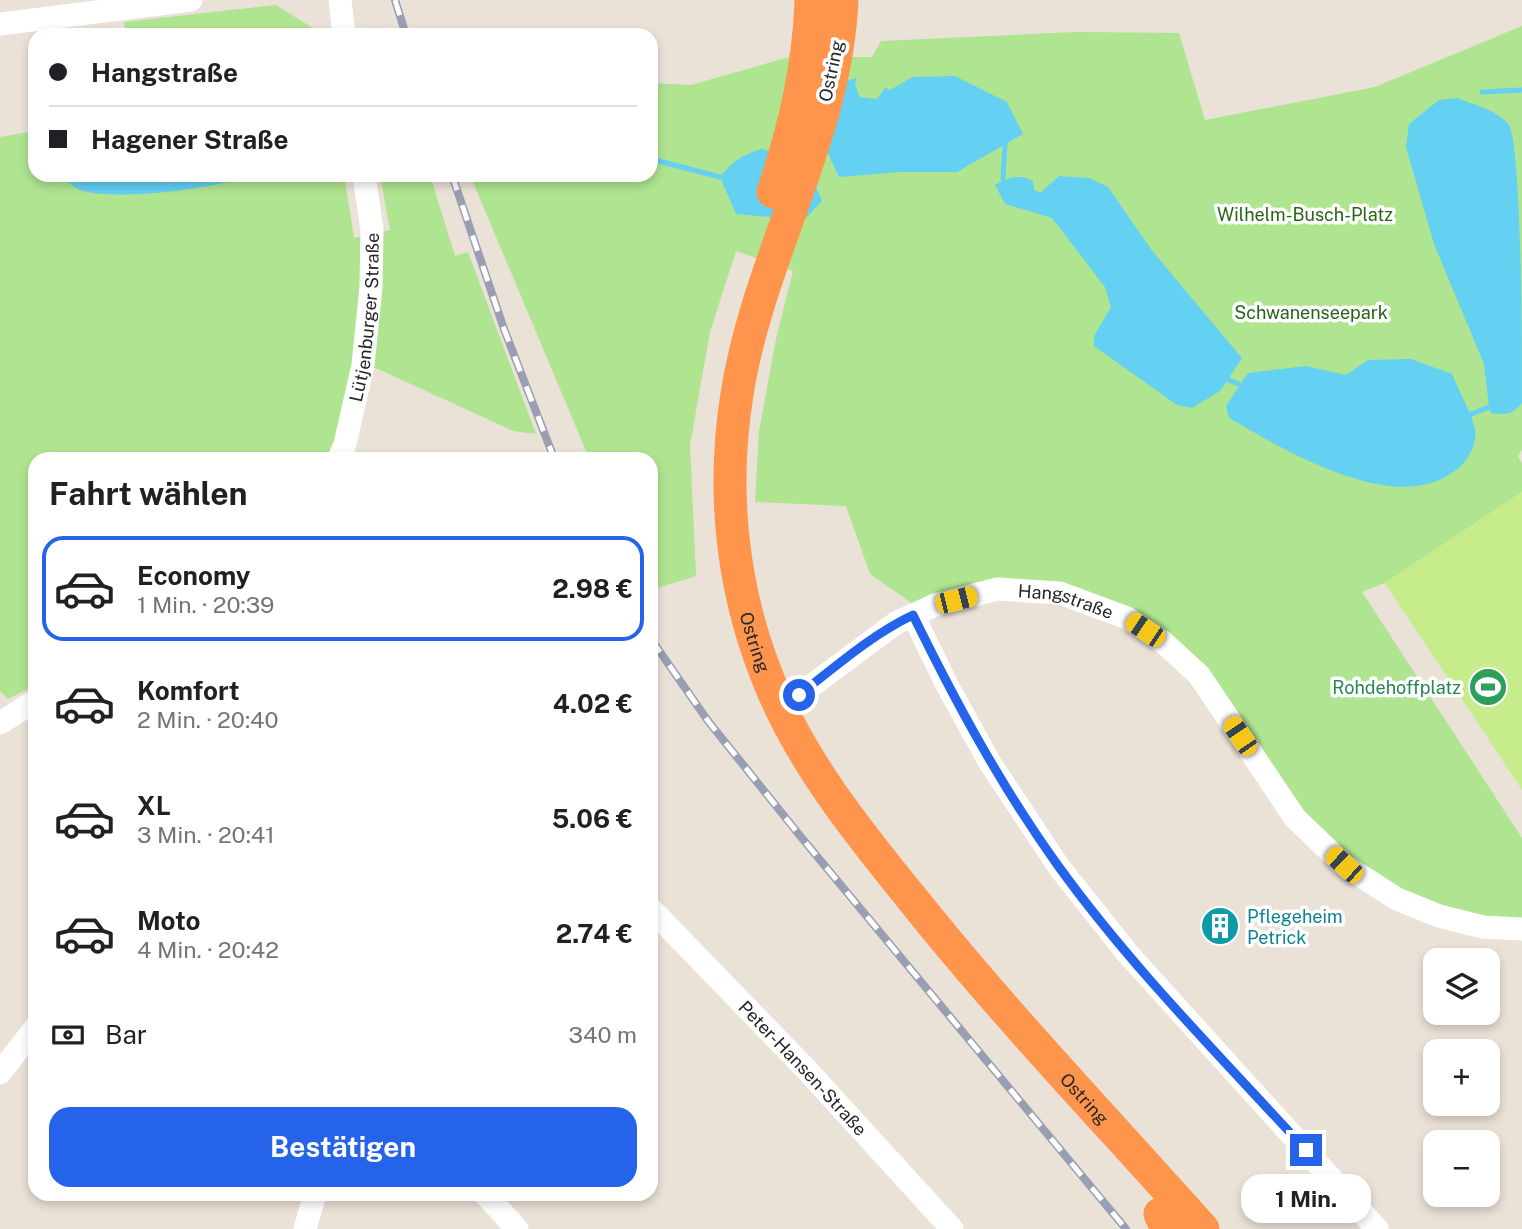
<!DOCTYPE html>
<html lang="de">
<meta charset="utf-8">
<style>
body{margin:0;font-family:"Public Sans",sans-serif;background:#f6f6f6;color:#202124;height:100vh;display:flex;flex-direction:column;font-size:26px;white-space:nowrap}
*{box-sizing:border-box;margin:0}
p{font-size:23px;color:#757577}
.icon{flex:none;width:38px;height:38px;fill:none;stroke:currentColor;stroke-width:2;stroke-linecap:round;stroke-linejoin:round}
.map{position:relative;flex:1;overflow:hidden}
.details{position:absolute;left:28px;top:452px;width:630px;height:749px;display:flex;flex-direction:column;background:#fff;border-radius:21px;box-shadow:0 4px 10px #0003}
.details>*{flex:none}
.top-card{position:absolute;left:28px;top:28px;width:630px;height:154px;border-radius:21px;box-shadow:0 4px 10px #0003;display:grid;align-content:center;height:154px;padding:0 21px;background:#fff}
.tools{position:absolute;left:1423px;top:948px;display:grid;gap:14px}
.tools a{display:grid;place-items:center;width:77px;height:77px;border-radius:14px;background:#fff;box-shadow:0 4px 10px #0003;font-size:35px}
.end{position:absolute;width:32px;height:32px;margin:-16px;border:9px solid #2563eb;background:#fff;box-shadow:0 0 0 4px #fff}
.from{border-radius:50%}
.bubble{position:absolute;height:49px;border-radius:21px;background:#fff;box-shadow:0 4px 10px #0003;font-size:23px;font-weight:700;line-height:49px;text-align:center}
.car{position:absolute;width:21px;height:42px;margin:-21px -10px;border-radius:9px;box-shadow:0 0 5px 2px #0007;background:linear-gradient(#f5c518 24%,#345 0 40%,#f5c518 0 76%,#345 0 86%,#f5c518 0)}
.top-card b{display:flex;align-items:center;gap:24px;height:66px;font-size:26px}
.top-card b+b{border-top:2px solid #e0e0e0}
.top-card i{width:18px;height:18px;background:#202124}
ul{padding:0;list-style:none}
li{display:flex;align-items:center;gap:21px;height:105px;margin:0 14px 10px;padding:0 7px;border:4px solid transparent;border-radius:21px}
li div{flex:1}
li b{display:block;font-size:26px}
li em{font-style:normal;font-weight:700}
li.current{border-color:#2563eb}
li>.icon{width:63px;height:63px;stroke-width:1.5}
h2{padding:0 21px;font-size:32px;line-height:84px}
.pay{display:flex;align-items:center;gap:18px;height:77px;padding:0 21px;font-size:26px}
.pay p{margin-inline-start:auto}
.button{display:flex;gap:14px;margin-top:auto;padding:14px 21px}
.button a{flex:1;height:80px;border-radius:21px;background:#2563eb;color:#fff;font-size:28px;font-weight:700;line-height:80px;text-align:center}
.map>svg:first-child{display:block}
.green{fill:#afe490}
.pitch{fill:#c6ec8b}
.water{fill:#64d0f2}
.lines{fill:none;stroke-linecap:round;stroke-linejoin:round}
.stream{stroke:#64d0f2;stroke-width:5}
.minor{stroke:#fff;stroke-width:23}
.highway{stroke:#ff954d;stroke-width:33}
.rail-casing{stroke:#9a9eb2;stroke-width:8}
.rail{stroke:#fff;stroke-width:5;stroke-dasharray:16;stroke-linecap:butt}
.route{stroke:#2563eb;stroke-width:9}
.labels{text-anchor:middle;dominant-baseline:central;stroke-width:7;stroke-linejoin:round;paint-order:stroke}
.street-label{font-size:18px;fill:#262626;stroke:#fff}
.park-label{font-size:18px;fill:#296416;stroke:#fff}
.leisure-label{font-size:18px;fill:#27864d;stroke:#fff;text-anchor:end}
.culture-label{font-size:18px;fill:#0d838f;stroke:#fff;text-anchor:start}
</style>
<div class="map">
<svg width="1522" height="1229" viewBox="0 0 1522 1229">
<rect width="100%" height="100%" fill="#eae1d7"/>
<path class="green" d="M 276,5 L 324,35 L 126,35 L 124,22 Z
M 1522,26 L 1522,450 L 1518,456 L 1522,464 L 1522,492 L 1385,583 L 1362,592 L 1522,838 L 1522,920 L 1490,920 L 1430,905 L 1352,861 L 1305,815 L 1205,667 L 1063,587 L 913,604 L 870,574 L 846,506 L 755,502 L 759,431 L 776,339 L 793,271 L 736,251 L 710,332 L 690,445 L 696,576 L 651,590 L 651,458 L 589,458 L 470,175 L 651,175 L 651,83 L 691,85 L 789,57 L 872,57 L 881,41 L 1076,32 L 1179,33 L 1205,120 L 1375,87 Z
M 35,131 L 35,175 L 344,175 L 354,238 L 390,230 L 380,175 L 430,175 L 455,256 L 468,252 L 536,434 L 513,431 L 378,369 L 356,363 L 336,442 L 327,458 L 35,458 L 35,685 L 8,699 L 0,691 L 0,137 Z"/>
<path class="pitch" d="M 1522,492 L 1522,790 L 1385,583 Z"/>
<path class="water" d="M 955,76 L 1007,102 L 1023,134 L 957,172 L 901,172 L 839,177 L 799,91 L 857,78 L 855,85 L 860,97 L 877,99 L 885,88 L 890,90 L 913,77 Z
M 1457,98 C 1474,105 1497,110 1509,125 C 1522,149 1522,359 1522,403 C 1512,415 1506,415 1491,413 L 1489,407 L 1484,364 L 1434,244 L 1406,147 L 1409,124 L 1439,100 Z
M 762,149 L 782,155 L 811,174 L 822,201 L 804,220 L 736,214 L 720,177 C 732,162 743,154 762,149 Z
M 66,175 L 257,175 C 214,188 126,201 83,191 C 76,189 70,183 64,179 Z
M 1059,176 L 1089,178 L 1108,187 L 1153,252 L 1242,358 L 1220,391 L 1192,408 L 1177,405 L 1094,346 L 1094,336 L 1111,307 L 1105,287 L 1052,218 L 1005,204 L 995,185 C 1005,178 1022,173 1033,181 L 1034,190 L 1040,193 Z
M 1411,359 L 1452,374 C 1458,389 1472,414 1475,429 C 1478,443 1467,462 1456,470 C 1396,518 1285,450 1229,418 L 1226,406 L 1248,373 L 1306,366 L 1346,375 L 1368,360 Z"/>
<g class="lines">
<path class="stream" d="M 1482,92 L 1521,90
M 651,159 L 720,177
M 1003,179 L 1005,144
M 1229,380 L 1238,384
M 1469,415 L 1489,407"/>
<g class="minor">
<path d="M 340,0 L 344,35"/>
<path d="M 0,24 L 191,0"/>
<path id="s1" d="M 339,458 L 345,444 L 363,365 L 371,287 L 372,230 L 364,175"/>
<path d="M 913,615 L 947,685 L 990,763 L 1059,867 L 1128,954 L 1377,1229"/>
<path id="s2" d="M 799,695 L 896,623 L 935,605 L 998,589 L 1060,593 L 1127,618 L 1163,642 L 1199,675 L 1295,818 L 1344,865 L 1397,899 L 1439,916 L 1483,927 L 1522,929"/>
<path d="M 0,723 L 35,701"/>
<path id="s3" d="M 651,909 L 805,1068 L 952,1229"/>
<path d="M 0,1073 L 35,1028"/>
<path d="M 485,1194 L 517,1229"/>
<path d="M 305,1229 L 315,1194"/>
</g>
<g class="highway">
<path id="s4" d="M 842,0 C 836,138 758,259 737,394 C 722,487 731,583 765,671 C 797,757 857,831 914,901 C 1005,1015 1106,1120 1203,1229"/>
<path d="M 773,192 C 794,129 809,67 811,0"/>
<path d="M 1160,1214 L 1167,1229"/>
</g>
<defs>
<path id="rail" d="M 395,0 L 406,35
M 452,175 L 504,329 L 554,458
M 651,639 L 708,721 L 801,837 L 1126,1229"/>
</defs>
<use href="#rail" class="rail-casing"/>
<use href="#rail" class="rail"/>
</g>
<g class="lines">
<path class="route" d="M 799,695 C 835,667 871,635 913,615 C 956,703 1002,788 1059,867 C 1132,968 1222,1058 1306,1150"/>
</g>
<defs>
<symbol id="stadium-disc" viewBox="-11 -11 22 22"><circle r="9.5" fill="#2e9e5b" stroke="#fff"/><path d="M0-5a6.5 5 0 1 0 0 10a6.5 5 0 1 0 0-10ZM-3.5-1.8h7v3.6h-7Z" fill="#fff"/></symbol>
<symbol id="building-disc" viewBox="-11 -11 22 22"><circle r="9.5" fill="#0f9aa8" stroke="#fff"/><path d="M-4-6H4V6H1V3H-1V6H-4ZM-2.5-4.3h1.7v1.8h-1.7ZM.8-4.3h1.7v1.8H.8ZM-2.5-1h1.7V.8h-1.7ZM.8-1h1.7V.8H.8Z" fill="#fff"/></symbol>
</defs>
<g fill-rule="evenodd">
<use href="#stadium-disc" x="1466" y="665" width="44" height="44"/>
<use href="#building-disc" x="1198" y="904" width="44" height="44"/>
</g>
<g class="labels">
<g class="street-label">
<text transform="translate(831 71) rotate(-78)">Ostring</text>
<text stroke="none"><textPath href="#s1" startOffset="144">Lütjenburger Straße</textPath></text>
<text stroke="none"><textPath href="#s2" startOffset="298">Hangstraße</textPath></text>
<text stroke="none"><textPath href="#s4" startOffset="660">Ostring</textPath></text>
<text stroke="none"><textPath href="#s3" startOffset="220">Peter-Hansen-Straße</textPath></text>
<text stroke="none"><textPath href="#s4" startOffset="1227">Ostring</textPath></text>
</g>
<g class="park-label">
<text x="1305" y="214">Wilhelm-Busch-Platz</text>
<text x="1311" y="312">Schwanenseepark</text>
</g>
<g class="leisure-label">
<text x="1461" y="687">Rohdehoffplatz</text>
</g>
<g class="culture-label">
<text x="1247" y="916">Pflegeheim<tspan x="1247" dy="21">Petrick</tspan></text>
</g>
</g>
</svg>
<div class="tools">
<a><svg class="icon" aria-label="layers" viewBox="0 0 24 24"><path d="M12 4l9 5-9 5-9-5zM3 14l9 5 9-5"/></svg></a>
<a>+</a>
<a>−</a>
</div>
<i class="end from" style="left:799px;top:695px"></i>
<i class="end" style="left:1306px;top:1150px"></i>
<div class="bubble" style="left:1241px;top:1174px;width:130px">1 Min.</div>
<i class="car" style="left:956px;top:600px;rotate:76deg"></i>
<i class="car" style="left:1145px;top:630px;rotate:304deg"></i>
<i class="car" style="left:1240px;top:736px;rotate:326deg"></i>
<i class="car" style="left:1344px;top:865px;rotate:313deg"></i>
<div class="top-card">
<b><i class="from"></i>Hangstraße</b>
<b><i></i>Hagener Straße</b>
</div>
<section class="details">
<h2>Fahrt wählen</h2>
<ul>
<li class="current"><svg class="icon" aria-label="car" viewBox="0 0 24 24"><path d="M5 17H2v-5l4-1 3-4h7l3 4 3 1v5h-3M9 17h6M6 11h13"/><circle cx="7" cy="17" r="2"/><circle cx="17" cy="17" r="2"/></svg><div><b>Economy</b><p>1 Min. · 20:39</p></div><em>2.98 €</em></li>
<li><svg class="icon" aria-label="car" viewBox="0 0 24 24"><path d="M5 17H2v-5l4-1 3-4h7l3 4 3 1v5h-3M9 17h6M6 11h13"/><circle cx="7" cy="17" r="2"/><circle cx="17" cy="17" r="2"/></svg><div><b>Komfort</b><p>2 Min. · 20:40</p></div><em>4.02 €</em></li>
<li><svg class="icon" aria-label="car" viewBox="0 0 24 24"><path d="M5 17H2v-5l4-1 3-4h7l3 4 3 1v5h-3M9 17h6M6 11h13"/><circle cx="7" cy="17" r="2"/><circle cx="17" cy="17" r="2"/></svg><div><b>XL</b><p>3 Min. · 20:41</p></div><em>5.06 €</em></li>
<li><svg class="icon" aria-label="car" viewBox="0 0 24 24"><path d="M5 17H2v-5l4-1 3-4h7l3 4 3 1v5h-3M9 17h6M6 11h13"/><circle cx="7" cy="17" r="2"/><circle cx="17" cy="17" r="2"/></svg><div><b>Moto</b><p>4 Min. · 20:42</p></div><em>2.74 €</em></li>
</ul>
<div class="pay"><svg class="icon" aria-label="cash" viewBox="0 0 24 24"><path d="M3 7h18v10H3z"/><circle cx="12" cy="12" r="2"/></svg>Bar<p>340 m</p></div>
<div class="button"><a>Bestätigen</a></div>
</section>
</div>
